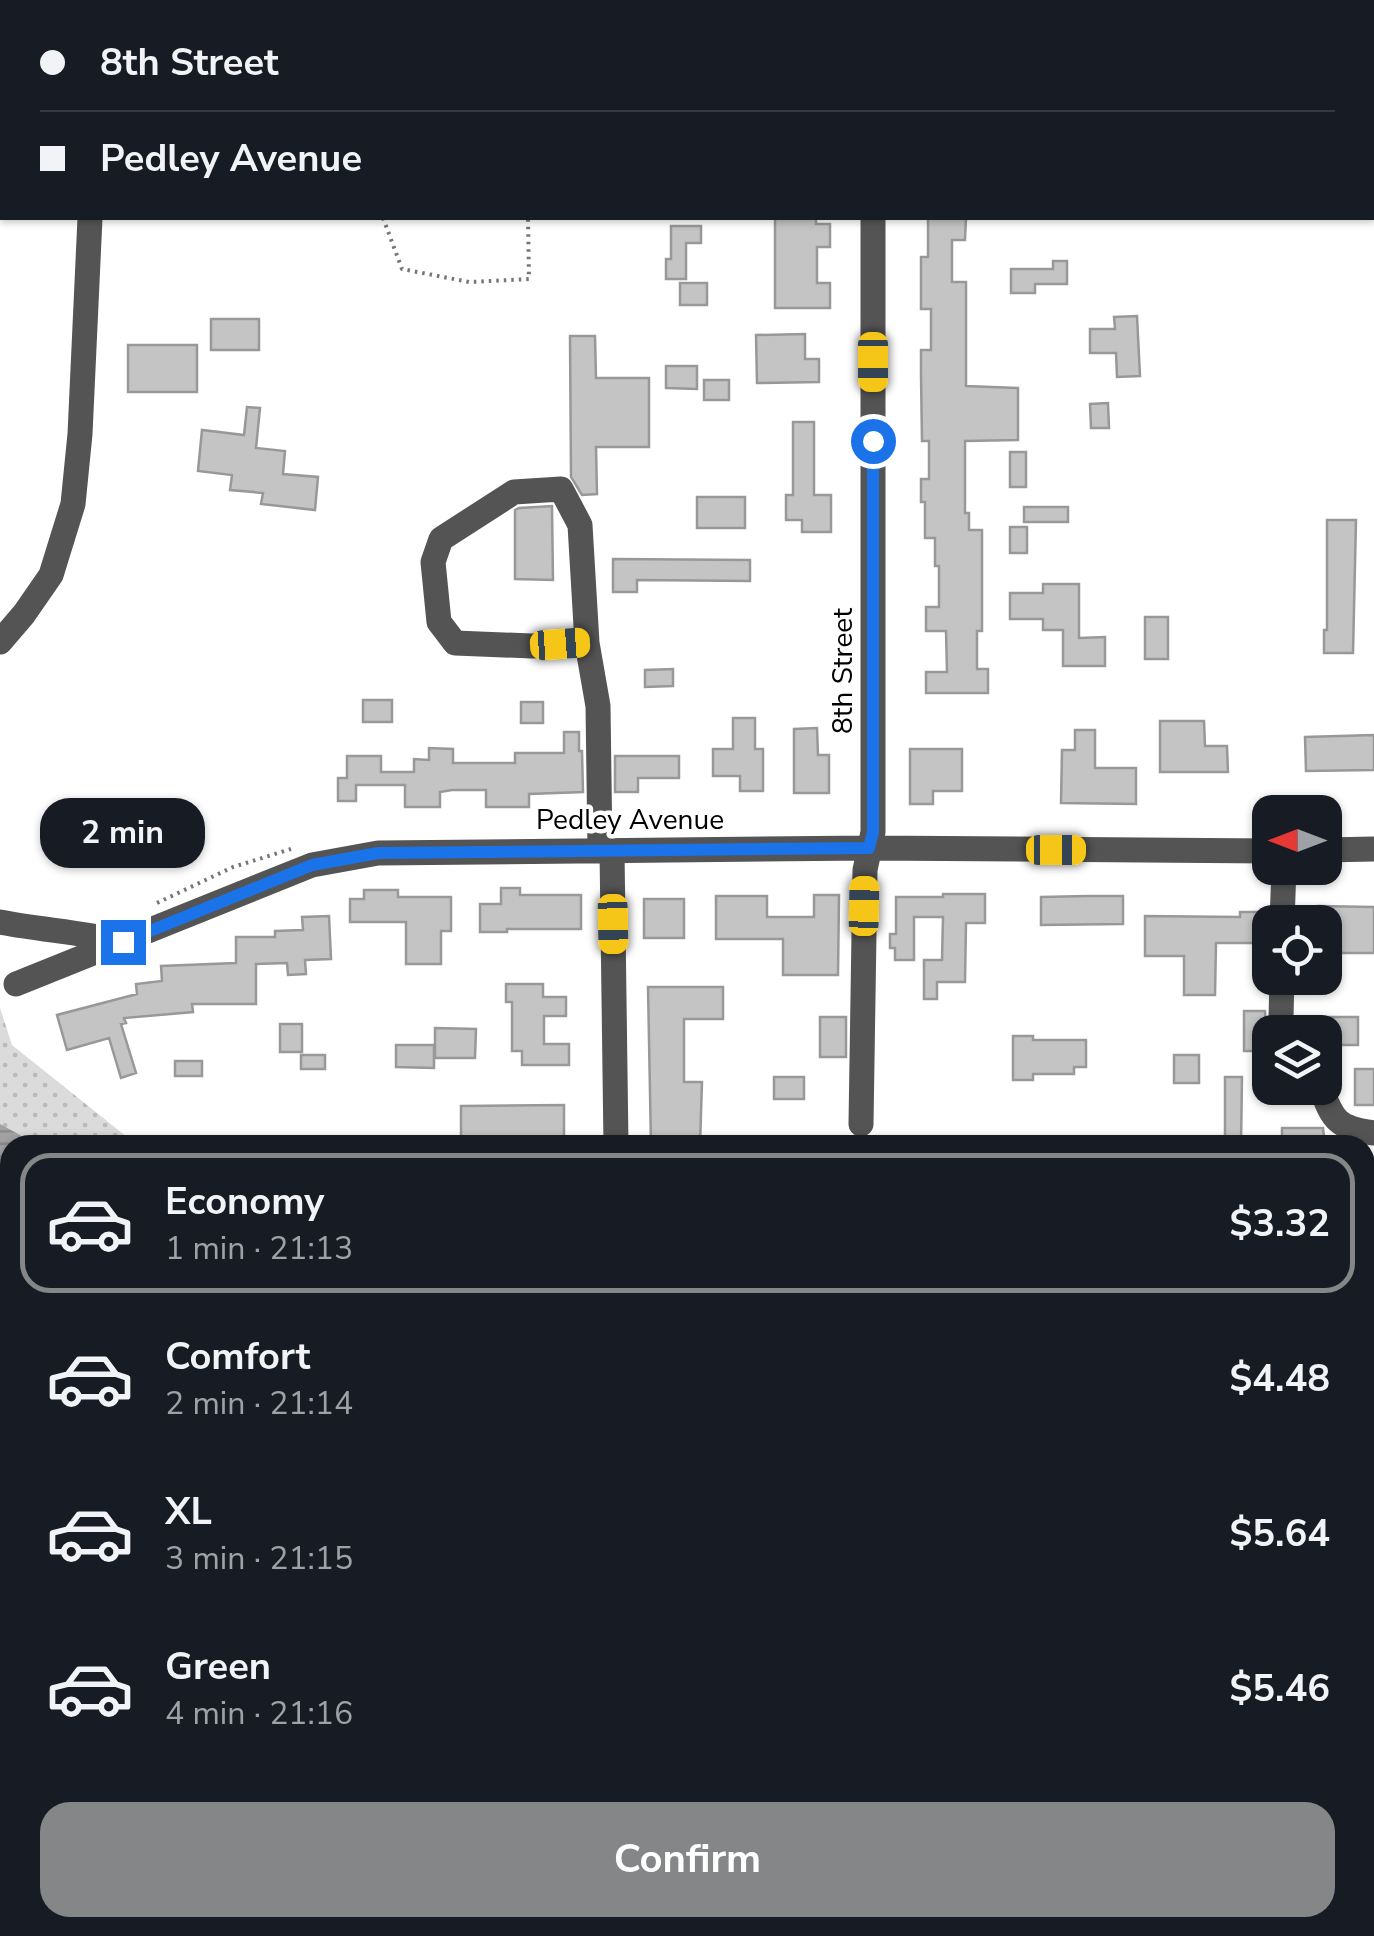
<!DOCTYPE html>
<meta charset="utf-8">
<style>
body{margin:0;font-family:"Nunito Sans",sans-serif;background:#242831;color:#f1f3f6;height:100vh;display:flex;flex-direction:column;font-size:38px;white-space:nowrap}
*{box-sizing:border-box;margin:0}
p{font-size:32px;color:#9ea1a6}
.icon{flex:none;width:55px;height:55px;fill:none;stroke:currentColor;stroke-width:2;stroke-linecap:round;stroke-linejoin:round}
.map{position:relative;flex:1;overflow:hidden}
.drawer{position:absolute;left:0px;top:1135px;width:1375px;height:802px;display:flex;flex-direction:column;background:#171b24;border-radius:30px 30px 0 0;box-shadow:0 2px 8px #0004}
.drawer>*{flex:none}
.hud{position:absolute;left:0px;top:0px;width:1375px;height:220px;box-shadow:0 2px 8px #0004;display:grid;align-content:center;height:220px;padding:0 40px;background:#171b24}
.needle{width:65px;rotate:270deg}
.fabs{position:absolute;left:1252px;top:795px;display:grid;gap:20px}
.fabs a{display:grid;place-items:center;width:90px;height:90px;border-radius:20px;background:#171b24;box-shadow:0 2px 8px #0004;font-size:50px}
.end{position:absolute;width:45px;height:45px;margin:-22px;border:12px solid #1a73e8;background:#fff;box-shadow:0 0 0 5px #fff}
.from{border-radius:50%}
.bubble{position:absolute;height:70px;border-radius:30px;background:#171b24;box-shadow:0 2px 8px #0004;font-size:32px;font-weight:700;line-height:70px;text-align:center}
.car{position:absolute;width:30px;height:60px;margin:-30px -15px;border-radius:12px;box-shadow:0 0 8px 2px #0007;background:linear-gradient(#f5c518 24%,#345 0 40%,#f5c518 0 76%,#345 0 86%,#f5c518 0)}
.hud b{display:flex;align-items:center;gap:35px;height:95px;font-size:38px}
.hud b+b{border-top:2px solid #363941}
.hud i{width:25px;height:25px;background:#f1f3f6}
ul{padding:18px 0 0;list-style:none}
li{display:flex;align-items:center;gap:30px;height:140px;margin:0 20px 15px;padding:0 20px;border:5px solid transparent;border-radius:30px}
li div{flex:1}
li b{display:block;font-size:38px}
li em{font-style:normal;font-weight:700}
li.selected{border-color:#858687}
li>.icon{width:90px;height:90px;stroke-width:1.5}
.primary-button{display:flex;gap:20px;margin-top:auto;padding:20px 40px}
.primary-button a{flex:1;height:115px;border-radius:30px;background:#858687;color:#fff;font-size:40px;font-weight:700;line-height:115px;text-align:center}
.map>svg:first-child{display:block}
.grass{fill:url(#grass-dots)}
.water{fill:url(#water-rules)}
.building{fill:#c4c4c4;stroke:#989898;stroke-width:2.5}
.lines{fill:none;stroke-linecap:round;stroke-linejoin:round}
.path{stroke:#767676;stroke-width:4;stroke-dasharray:2.5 5;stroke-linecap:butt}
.minor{stroke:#545454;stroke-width:25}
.route{stroke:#1a73e8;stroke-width:12}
.labels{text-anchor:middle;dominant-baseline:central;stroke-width:9;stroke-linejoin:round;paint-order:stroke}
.street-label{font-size:28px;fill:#000;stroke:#fff}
</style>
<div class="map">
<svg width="1374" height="1936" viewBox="0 0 1374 1936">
<defs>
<pattern id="grass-dots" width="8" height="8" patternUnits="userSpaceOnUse" patternTransform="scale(2.5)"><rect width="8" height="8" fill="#dbdbdb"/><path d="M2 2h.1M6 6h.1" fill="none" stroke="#bababa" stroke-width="1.8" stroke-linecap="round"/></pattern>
<pattern id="water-rules" width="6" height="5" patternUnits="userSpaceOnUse" patternTransform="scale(2.5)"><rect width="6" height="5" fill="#a2a2a2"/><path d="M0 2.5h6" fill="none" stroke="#8a8a8a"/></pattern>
</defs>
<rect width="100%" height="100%" fill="#fff"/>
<path class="grass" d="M 0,1008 L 12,1045 L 137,1145 L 10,1145 L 10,1928 L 886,1928 L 887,1936 L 0,1936 Z"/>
<path class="water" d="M 0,1124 L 38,1145 L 10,1145 L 10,1928 L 823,1928 L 822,1936 L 0,1936 Z"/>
<path class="building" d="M 775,218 L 816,218 L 816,224 L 830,224 L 830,247 L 817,247 L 817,283 L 830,283 L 830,308 L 775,308 Z
M 928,218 L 966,218 L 965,240 L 952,240 L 952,282 L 966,282 L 966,386 L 1018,388 L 1018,440 L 965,441 L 965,513 L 969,513 L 969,530 L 982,530 L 982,631 L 977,631 L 977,669 L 988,669 L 988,693 L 926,693 L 926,672 L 947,672 L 946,631 L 926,631 L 926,607 L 939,607 L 939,566 L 935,566 L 935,538 L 925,538 L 925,502 L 921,502 L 921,479 L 929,479 L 929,441 L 922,441 L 921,376 L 921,350 L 931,350 L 931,309 L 921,309 L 921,257 L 928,257 Z
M 671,226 L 701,226 L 701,243 L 686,243 L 686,279 L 666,279 L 666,259 L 671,259 Z
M 1053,261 L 1067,261 L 1067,284 L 1035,284 L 1035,293 L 1011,293 L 1011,269 L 1053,269 Z
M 680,283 L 707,283 L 707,305 L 680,305 Z
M 1137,316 L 1140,376 L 1117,377 L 1116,353 L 1090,353 L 1090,329 L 1115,329 L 1114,317 Z
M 211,319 L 259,319 L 259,350 L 211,350 Z
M 805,334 L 805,359 L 819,359 L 819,382 L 757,383 L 756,335 Z
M 570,336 L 595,336 L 596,378 L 649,378 L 649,447 L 596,447 L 597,494 L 582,495 L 571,477 Z
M 128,345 L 197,345 L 197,392 L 128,392 Z
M 666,366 L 697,366 L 697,389 L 666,388 Z
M 704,380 L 729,380 L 729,400 L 704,400 Z
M 1108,403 L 1109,428 L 1091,428 L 1090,404 Z
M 247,407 L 260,408 L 256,448 L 285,451 L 283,474 L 318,477 L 315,510 L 261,504 L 263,493 L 230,490 L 232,475 L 198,471 L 202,430 L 244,435 Z
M 793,422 L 814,422 L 814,495 L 831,495 L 831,532 L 802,532 L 802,520 L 786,520 L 786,495 L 793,495 Z
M 1010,452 L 1026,452 L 1026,487 L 1010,487 Z
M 697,497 L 745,497 L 745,528 L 697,528 Z
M 552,506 L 553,580 L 515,579 L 515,510 L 519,508 Z
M 1024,507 L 1068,507 L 1068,522 L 1024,522 Z
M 1327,520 L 1356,520 L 1353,653 L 1324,653 L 1324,630 L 1327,630 Z
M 1010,527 L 1027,527 L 1027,553 L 1010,553 Z
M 613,559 L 750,560 L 750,581 L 637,580 L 637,592 L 613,592 Z
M 1043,584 L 1079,584 L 1079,638 L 1105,637 L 1105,666 L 1063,666 L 1063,630 L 1043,630 L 1043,619 L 1010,619 L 1010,593 L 1043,593 Z
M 1145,617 L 1168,617 L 1168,659 L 1145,659 Z
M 673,669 L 673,686 L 645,687 L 645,670 Z
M 363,700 L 392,700 L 392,722 L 363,722 Z
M 521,702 L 543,702 L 543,723 L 521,723 Z
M 733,718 L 755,718 L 755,749 L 763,749 L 763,791 L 740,791 L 740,776 L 713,776 L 713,749 L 733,749 Z
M 1160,721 L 1204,721 L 1205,746 L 1227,746 L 1228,772 L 1160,772 Z
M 817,728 L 818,755 L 829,755 L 829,793 L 794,793 L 794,729 Z
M 1075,730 L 1095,730 L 1095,768 L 1136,768 L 1136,804 L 1061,803 L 1062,750 L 1075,750 Z
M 564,732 L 579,732 L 579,751 L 582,751 L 583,792 L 529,794 L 529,807 L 486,807 L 486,790 L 452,790 L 440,792 L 440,807 L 405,807 L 405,785 L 356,785 L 356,801 L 338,801 L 338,778 L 347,778 L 347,756 L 381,756 L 381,772 L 414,772 L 414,759 L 429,760 L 429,748 L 453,749 L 453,763 L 515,763 L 515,753 L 564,753 Z
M 1374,735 L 1374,770 L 1306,771 L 1305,737 Z
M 910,749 L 962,749 L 962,791 L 933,791 L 933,804 L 910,804 Z
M 615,756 L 679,756 L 679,778 L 638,778 L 638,792 L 615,792 Z
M 501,888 L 520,888 L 520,895 L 581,895 L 581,929 L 507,929 L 507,932 L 480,932 L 480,904 L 501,904 Z
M 364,890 L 398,890 L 398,897 L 451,897 L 451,931 L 441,931 L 441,964 L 406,964 L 406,922 L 350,922 L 350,899 L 364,899 Z
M 943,894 L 985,894 L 985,923 L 966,923 L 965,982 L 937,982 L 937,999 L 924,999 L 924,960 L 942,960 L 943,917 L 914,917 L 914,960 L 895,960 L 895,948 L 890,948 L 890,934 L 896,934 L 896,897 L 943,897 Z
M 814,895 L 839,895 L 838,975 L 783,975 L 783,939 L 716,939 L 716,896 L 767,896 L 767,917 L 814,917 Z
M 1088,896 L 1123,896 L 1123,924 L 1041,925 L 1041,897 Z
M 644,899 L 684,899 L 684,938 L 644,938 Z
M 1318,906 L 1374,907 L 1374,953 L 1325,953 L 1325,922 L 1318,922 Z
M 1240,912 L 1266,912 L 1270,943 L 1216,943 L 1215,995 L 1184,995 L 1184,956 L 1145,956 L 1145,916 L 1240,917 Z
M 329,916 L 331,959 L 305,960 L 306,974 L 288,975 L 287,963 L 256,964 L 256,1004 L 192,1004 L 193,1012 L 124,1018 L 126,1023 L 121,1024 L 136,1073 L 121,1078 L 109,1038 L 67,1050 L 57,1015 L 137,994 L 136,984 L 162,981 L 161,966 L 236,963 L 236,937 L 275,937 L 275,931 L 303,930 L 302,917 Z
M 506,984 L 543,984 L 543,997 L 566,997 L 566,1016 L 544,1016 L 544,1044 L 569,1044 L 569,1065 L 522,1065 L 522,1051 L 512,1051 L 512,1002 L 506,1002 Z
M 648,987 L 723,987 L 723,1019 L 684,1019 L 684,1082 L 702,1082 L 700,1145 L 651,1145 Z
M 1244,1011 L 1265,1011 L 1267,1051 L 1244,1051 Z
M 820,1017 L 846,1017 L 846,1057 L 820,1057 Z
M 1311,1017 L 1358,1017 L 1358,1045 L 1325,1045 L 1325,1032 L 1311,1032 Z
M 280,1024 L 302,1024 L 302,1052 L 280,1052 Z
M 435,1028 L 476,1029 L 475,1058 L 435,1058 Z
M 1013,1036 L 1033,1036 L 1033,1040 L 1086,1040 L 1086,1067 L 1074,1067 L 1074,1074 L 1033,1074 L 1033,1080 L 1013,1080 Z
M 396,1045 L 434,1045 L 434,1068 L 396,1067 Z
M 301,1055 L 325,1055 L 325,1069 L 301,1069 Z
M 1174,1055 L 1199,1055 L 1199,1083 L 1174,1083 Z
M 175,1061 L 202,1061 L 202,1076 L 175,1076 Z
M 1355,1069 L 1374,1069 L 1374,1105 L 1355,1105 Z
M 774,1077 L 804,1077 L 804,1099 L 774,1099 Z
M 1225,1077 L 1242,1077 L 1241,1145 L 1225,1145 Z
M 564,1105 L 564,1138 L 461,1138 L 461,1106 Z
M 1282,1128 L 1323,1128 L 1325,1145 L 1282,1145 Z"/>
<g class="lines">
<path class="path" d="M 527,0 L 527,2
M 412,2 L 413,0
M 383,218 L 402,269 L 469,282 L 529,279 L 528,218
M 157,903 L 233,867 L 291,849
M 0,1196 L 10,1198
M 0,1249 L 10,1257
M 0,1324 L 10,1324
M 0,1442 L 10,1449
M 446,1928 L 452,1936
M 738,1928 L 740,1936"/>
<path class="minor" d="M 668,0 L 670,2
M 873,0 L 873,2
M 91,2 L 91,0
M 1372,67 L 1374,67
M 0,168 L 2,168
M 0,642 L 24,614 L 51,575 L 73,504 L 80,434 L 90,218
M 587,643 L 532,646 L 455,643 L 439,622 L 433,562 L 441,539 L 514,492 L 561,489 L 580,525 L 587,643 L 598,706 L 600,850
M 1325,850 L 1374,849
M 612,851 L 616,1145
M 0,922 C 41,930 83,932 123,942
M 1282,922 L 1284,868
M 1282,978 L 1281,1017 L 1286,1032
M 16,984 L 312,865 L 378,853 L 869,848 L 1270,851
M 1321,1088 C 1333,1121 1338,1128 1374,1133
M 861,1124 L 865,870 L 873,832 L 873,218
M 1365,1914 L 1374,1914
M 928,1928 L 928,1936
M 1287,1936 L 1287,1928"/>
</g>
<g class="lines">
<path class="route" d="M 123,942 L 312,865 L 378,853 L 869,848 L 873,832 L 873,441"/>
</g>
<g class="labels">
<g class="street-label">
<text transform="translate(843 671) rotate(-90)">8th Street</text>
<text x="630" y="820">Pedley Avenue</text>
</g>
</g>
</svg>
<div class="fabs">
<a><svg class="needle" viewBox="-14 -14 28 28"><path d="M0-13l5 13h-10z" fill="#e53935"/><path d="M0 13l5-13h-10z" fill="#9ea1a6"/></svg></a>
<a><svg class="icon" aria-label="locate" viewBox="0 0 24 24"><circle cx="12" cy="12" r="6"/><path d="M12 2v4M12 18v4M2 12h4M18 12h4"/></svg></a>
<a><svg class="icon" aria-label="layers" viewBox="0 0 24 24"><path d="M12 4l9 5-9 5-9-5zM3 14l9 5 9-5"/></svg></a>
</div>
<i class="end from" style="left:873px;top:441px"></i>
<i class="end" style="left:123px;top:942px"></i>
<div class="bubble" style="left:40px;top:798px;width:165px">2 min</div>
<i class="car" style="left:873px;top:362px;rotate:180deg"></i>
<i class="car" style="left:560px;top:644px;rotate:86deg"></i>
<i class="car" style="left:1056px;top:850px;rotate:90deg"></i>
<i class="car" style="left:864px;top:906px;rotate:1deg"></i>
<i class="car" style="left:613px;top:924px;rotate:179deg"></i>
<div class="hud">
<b><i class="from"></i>8th Street</b>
<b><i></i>Pedley Avenue</b>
</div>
<section class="drawer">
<ul>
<li class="selected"><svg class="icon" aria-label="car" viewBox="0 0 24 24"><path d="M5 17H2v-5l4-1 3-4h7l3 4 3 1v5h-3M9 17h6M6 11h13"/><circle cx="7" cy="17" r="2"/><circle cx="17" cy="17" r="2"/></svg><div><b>Economy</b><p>1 min · 21:13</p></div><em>$3.32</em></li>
<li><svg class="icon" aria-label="car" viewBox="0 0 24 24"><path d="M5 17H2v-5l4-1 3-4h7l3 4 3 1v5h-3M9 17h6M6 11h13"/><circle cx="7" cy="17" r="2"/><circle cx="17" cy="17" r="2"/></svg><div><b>Comfort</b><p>2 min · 21:14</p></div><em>$4.48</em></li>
<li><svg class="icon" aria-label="car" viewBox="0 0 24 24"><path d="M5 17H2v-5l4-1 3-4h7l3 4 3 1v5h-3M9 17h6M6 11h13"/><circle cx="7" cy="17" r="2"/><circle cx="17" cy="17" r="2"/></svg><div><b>XL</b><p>3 min · 21:15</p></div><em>$5.64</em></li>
<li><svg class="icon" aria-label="car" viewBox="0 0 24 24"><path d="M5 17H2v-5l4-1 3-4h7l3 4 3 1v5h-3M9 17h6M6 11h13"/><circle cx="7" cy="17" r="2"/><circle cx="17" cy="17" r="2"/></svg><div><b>Green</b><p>4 min · 21:16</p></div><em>$5.46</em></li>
</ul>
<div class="primary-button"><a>Confirm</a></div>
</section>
</div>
